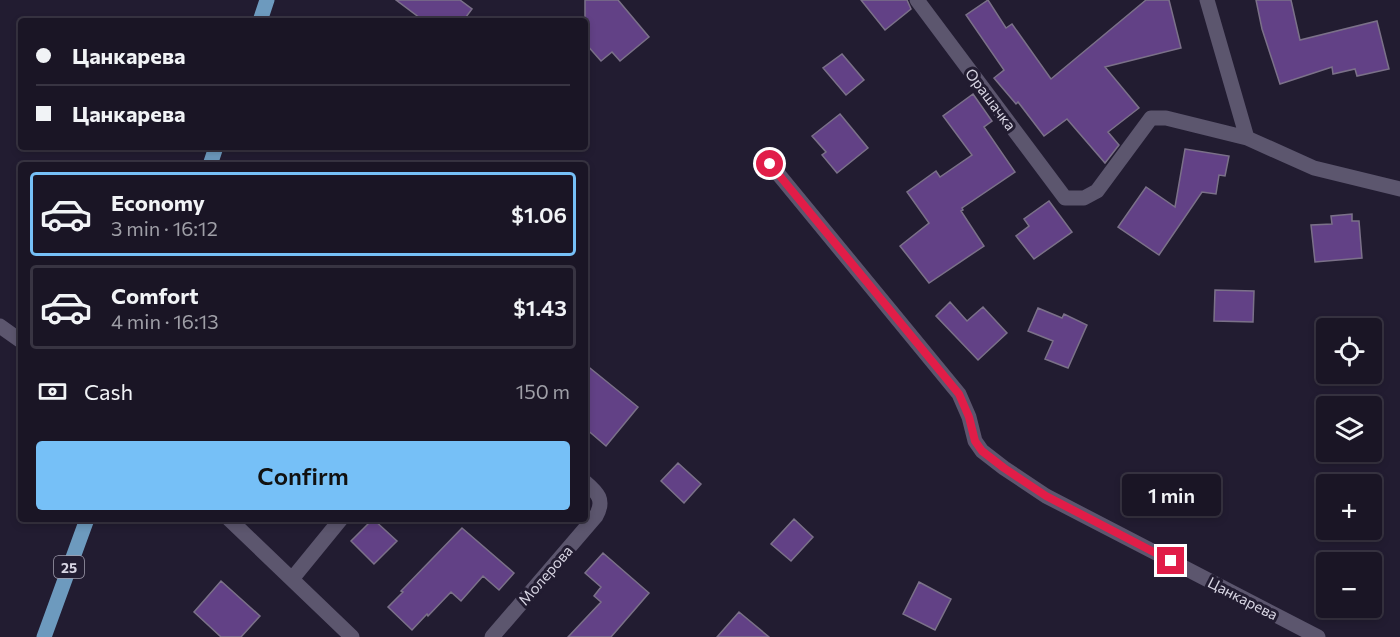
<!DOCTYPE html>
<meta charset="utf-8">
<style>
body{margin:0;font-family:Commissioner,sans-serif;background:#272232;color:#f1f3f6;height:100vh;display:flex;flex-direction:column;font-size:22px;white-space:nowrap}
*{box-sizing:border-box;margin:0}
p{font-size:20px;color:#9f9fa7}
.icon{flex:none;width:33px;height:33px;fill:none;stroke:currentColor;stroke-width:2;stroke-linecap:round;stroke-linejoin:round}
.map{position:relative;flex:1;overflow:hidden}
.details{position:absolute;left:18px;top:162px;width:570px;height:360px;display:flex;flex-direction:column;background:#1a1525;border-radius:6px;box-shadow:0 3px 9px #0003,0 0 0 2px #383442}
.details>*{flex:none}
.banner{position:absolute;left:18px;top:18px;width:570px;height:132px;border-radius:6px;box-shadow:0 3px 9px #0003,0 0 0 2px #383442;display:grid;align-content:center;height:132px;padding:0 18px;background:#1a1525}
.tools{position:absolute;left:1316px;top:318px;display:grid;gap:12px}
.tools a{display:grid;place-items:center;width:66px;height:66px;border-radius:6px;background:#1a1525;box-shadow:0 3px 9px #0003,0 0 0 2px #383442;font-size:30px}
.end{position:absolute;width:27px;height:27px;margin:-14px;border:8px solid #e11d48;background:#fff;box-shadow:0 0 0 3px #fff}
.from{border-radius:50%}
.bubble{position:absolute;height:42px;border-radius:6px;background:#1a1525;box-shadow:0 3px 9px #0003,0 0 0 2px #383442;font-size:20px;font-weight:600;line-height:42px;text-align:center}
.banner b{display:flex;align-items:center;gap:21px;height:57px;font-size:22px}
.banner b+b{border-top:2px solid #383442}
.banner i{width:15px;height:15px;background:#f1f3f6}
ul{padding:10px 0 0;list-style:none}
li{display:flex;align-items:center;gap:18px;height:84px;margin:0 12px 9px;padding:0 6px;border:3px solid #383442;border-radius:6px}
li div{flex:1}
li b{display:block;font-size:22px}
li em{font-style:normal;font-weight:600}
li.active{border-color:#76c0f7}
li>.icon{width:54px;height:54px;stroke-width:1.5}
.pay{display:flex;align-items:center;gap:15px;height:66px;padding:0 18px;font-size:22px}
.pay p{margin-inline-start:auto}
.primary-button{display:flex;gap:12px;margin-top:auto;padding:12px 18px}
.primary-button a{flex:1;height:69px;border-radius:6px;background:#76c0f7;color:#111;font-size:24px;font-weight:600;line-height:69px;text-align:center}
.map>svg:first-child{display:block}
.building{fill:#624186;stroke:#7b7189;stroke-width:1.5}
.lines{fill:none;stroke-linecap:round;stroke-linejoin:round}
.minor{stroke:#5c566e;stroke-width:15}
.major{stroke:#6d9abe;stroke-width:15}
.route{stroke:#e11d48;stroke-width:8}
.labels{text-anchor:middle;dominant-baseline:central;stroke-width:6;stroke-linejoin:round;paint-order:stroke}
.shield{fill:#221c31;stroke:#a19eae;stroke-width:1.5}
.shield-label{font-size:14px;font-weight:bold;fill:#d8d5e3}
.street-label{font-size:15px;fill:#d8d5e3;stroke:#221c31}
</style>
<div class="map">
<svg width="1400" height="637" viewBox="0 0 1400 637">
<rect width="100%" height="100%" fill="#221c31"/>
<path class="building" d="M 396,0 L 460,0 L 472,9 L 463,21 L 424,21 Z
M 585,0 L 618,0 L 649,37 L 620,61 L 612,52 L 601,61 L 585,43 Z
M 861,0 L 907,0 L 911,9 L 885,30 Z
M 988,0 L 1006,28 L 1012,24 L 1051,79 L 1146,0 L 1169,0 L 1181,48 L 1105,67 L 1139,108 L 1108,132 L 1119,145 L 1105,163 L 1067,119 L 1044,136 L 1018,102 L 1016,104 L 994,78 L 1004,70 L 966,15 Z
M 1256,0 L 1291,0 L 1300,40 L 1377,21 L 1389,69 L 1357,76 L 1355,69 L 1333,74 L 1332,67 L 1280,84 L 1262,29 Z
M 842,54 L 864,80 L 846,95 L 823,68 Z
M 973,94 L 992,121 L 984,127 L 1015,172 L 962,208 L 963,210 L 961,211 L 984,246 L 929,283 L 900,246 L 929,223 L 907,192 L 936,171 L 940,177 L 972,155 L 943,116 Z
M 840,114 L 868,148 L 837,173 L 822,155 L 826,152 L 812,136 Z
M 1185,149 L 1229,156 L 1225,176 L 1219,175 L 1216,194 L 1202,192 L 1159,255 L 1118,227 L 1146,187 L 1175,207 Z
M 1049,201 L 1072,232 L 1034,259 L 1016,236 L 1029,226 L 1024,219 Z
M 1352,214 L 1352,221 L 1359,221 L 1362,258 L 1315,262 L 1311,225 L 1332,224 L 1331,216 Z
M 1215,290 L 1254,291 L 1253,322 L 1214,321 Z
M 950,302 L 967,321 L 983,307 L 1007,333 L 978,360 L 936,316 Z
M 1038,308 L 1062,318 L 1064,314 L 1087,325 L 1068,368 L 1045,359 L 1053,341 L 1028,331 Z
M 585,364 L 638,407 L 606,446 L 585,428 Z
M 678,463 L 701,484 L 684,503 L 661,481 Z
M 373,519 L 397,541 L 374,564 L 351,541 Z
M 794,519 L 813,537 L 791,561 L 771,544 Z
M 462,528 L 514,573 L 499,590 L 483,576 L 461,601 L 451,592 L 428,616 L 427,614 L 412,630 L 388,607 L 403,592 L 401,591 Z
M 603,553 L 649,593 L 611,637 L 568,637 L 601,602 L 594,596 L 601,587 L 585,573 Z
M 221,581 L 260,616 L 241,637 L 221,637 L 194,612 Z
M 919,582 L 951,599 L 935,630 L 903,614 Z
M 739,612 L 769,637 L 717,637 Z"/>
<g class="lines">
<path class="minor" d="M 917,0 L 1065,198 L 1084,198 L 1097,191 L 1151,118 L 1166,118 L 1247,138 L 1314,168 L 1400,189
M 1207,0 L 1247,138
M 770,164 L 959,394 L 969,417 L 975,441 L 982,451 L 1004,468 L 1046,496 L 1318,637
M 0,326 L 21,341
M 229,519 L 352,637
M 292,579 L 341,519
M 492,637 L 596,516 C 605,500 598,493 585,482"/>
<path class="major" d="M 260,21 L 267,0
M 210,165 L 216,147
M 44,637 L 87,519"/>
</g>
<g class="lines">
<path class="route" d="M 770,164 L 959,394 L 969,417 L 975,441 L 982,451 L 1004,468 L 1046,496 L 1171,561"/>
</g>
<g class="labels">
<rect class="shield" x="54" y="556" width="30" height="22" rx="4.5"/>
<g class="shield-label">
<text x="69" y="567">25</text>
</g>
<g class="street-label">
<text transform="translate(991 99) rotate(53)">Орашачка</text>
<text transform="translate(545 575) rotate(-49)">Молерова</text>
<text transform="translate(1243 598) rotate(27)">Цанкарева</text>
</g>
</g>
</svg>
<div class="tools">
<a><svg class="icon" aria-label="locate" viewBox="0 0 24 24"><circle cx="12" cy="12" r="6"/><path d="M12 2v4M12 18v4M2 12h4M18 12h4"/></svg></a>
<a><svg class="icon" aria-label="layers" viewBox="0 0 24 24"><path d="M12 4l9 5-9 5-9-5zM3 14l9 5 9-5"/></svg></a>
<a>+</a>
<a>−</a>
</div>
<i class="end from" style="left:770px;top:164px"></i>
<i class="end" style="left:1171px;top:561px"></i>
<div class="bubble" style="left:1122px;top:474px;width:99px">1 min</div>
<div class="banner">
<b><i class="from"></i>Цанкарева</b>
<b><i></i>Цанкарева</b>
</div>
<section class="details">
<ul>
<li class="active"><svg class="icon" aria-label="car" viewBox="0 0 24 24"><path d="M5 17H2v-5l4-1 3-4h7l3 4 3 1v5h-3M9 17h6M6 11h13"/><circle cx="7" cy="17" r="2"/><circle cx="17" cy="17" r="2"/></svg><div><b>Economy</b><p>3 min · 16:12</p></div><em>$1.06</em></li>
<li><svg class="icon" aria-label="car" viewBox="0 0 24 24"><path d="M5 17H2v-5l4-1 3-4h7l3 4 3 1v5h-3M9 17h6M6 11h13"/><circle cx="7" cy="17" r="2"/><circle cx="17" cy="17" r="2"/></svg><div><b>Comfort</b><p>4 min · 16:13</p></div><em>$1.43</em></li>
</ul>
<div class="pay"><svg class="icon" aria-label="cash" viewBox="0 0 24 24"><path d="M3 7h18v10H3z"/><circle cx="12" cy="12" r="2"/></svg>Cash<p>150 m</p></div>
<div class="primary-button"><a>Confirm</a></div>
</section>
</div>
